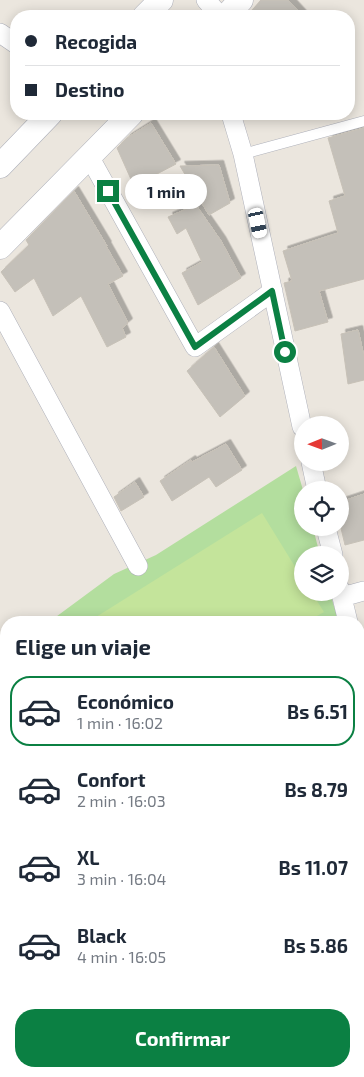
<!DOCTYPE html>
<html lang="es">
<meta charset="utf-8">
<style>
body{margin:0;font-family:"Exo 2",sans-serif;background:#f6f6f7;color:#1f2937;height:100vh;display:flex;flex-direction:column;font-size:19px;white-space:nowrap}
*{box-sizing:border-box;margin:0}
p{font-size:16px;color:#747a83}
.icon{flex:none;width:28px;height:28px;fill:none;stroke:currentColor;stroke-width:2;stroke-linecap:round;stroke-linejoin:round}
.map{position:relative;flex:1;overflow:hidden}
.sheet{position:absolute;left:0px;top:616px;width:365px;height:461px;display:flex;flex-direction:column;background:#fff;border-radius:20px 20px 0 0;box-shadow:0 2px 12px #0003}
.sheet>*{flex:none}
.guide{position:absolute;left:10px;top:10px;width:345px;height:110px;border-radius:20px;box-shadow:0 2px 12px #0003;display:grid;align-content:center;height:110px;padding:0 15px;background:#fff}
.needle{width:32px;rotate:269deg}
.buttons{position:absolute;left:294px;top:416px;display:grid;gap:10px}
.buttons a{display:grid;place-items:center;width:55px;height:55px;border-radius:50%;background:#fff;box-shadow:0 2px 12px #0003;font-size:25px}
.end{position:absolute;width:22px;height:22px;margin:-11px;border:6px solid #0b8043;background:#fff;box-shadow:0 0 0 2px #fff}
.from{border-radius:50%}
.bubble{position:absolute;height:35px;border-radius:18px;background:#fff;box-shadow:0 2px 12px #0003;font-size:16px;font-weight:700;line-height:35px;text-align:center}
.car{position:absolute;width:15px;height:30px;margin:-15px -8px;border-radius:6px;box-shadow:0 0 4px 1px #0007;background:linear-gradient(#fff 24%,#345 0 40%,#fff 0 76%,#345 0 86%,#fff 0)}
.guide b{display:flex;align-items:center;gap:18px;height:48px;font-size:19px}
.guide b+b{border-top:1px solid #e0e1e3}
.guide i{width:12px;height:12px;background:#1f2937}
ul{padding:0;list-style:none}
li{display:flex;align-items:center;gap:15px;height:70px;margin:0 10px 8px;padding:0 5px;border:2px solid transparent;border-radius:20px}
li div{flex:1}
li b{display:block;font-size:19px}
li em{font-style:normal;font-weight:700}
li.active{border-color:#0b8043}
li>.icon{width:45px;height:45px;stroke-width:1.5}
h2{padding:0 15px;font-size:22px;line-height:60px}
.button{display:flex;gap:10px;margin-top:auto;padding:10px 15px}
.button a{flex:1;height:58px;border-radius:20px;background:#0b8043;color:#fff;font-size:20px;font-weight:700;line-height:58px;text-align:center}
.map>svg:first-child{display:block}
.green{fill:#b3de9e}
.pitch{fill:#c4e49b}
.building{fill:#c4c0b9;stroke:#c7c1b7;filter:url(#shadow)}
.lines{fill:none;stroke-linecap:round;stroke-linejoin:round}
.service-casing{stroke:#aeb0ba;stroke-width:11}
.minor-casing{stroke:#aeb0ba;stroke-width:20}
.tertiary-casing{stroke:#aeb0ba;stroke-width:25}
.service{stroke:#fff;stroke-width:10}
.minor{stroke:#fff;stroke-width:19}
.tertiary{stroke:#fff;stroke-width:24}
.route{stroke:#0b8043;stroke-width:6}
</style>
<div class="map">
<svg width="364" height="1077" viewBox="0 0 364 1077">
<defs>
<filter id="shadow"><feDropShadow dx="4.5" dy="-4.5" stdDeviation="0" flood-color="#0004"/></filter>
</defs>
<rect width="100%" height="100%" fill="#ebe6de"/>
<path class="green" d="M 296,466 L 303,490 L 302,528 L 313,528 L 320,555 L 302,555 L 302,592 L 330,593 L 337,616 L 327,622 L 49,622 L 114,574 L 156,555 Z
M 6,655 L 6,707 L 0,699 L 0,660 Z"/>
<path class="pitch" d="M 262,513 L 302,578 L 302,592 L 312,593 L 324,612 L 306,622 L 88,622 Z"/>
<path class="building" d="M 261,0 L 288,0 L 303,16 L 247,16 Z
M 151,123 L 176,164 L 134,186 L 117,148 L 127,138 Z
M 364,128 L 364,279 L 319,291 L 328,322 L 295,331 L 284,283 L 292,281 L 283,251 L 338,233 L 329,201 L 345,196 L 328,138 Z
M 219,165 L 230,203 L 209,215 L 180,166 Z
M 74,191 L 107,246 L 106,246 L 123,276 L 108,284 L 128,323 L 122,328 L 126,337 L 107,347 L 81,296 L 53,316 L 34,278 L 15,292 L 1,272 L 29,245 L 26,240 Z
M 196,205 L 221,241 L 241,278 L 198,305 L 182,273 L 202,262 L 186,228 L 177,234 L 168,217 Z
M 358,330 L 364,357 L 364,380 L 348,384 L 341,334 Z
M 214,347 L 245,396 L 220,417 L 187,371 Z
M 226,444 L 242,470 L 216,487 L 209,477 L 172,501 L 160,481 L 191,460 L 192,462 Z
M 135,482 L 144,497 L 121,511 L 114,497 Z
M 364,494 L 364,540 L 345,545 L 340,524 L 340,502 Z"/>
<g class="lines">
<defs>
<path id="service" d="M 243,154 L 364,121"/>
<path id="minor" d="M 206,0 L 220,16
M 0,33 L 16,44
M 231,114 L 243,154 L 302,427
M 89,156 L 195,347 L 273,291
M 0,311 L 138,566
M 311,462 L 317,490
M 326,528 L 333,555
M 340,589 L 348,622
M 342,597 L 364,591
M 359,665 L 364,686
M 0,726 L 6,734
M 359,730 L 364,727
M 0,916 L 6,912
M 0,1057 L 6,1067
M 268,1071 L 272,1077"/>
<path id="tertiary" d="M 145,16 L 161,0
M 226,16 L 241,0
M 0,166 L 50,114
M 0,247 L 131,114"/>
</defs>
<use href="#service" class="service-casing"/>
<use href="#minor" class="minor-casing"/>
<use href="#tertiary" class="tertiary-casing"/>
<use href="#service" class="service"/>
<use href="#minor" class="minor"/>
<use href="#tertiary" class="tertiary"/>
</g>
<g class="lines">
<path class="route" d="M 108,191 L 195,347 L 272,291 L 285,352"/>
</g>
</svg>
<div class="buttons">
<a><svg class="needle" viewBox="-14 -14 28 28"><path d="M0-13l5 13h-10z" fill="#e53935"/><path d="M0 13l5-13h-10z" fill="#747a83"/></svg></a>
<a><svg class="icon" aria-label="locate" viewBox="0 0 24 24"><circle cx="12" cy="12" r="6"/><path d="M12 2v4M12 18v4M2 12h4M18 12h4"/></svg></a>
<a><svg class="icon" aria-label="layers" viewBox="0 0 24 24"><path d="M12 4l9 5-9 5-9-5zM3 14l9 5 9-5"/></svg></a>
</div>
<i class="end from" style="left:285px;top:352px"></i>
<i class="end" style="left:108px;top:191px"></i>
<div class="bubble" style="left:125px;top:174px;width:82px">1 min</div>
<i class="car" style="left:258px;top:223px;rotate:168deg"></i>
<div class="guide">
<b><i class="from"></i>Recogida</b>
<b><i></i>Destino</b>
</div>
<section class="sheet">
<h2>Elige un viaje</h2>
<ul>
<li class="active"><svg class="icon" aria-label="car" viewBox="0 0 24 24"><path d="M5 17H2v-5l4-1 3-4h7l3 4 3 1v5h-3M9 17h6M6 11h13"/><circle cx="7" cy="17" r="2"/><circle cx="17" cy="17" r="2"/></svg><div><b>Económico</b><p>1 min · 16:02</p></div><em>Bs 6.51</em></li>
<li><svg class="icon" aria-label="car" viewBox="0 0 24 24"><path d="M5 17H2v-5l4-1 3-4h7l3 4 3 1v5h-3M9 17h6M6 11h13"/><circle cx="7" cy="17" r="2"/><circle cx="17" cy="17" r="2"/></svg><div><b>Confort</b><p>2 min · 16:03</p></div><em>Bs 8.79</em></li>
<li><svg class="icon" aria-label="car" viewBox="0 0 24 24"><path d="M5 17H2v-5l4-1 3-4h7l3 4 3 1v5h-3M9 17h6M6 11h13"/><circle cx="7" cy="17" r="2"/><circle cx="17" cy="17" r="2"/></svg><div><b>XL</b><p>3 min · 16:04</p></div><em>Bs 11.07</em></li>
<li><svg class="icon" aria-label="car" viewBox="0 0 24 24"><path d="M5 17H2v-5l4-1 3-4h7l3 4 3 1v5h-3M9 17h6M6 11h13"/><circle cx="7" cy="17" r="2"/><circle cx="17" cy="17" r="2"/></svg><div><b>Black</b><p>4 min · 16:05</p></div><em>Bs 5.86</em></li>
</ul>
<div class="button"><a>Confirmar</a></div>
</section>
</div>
